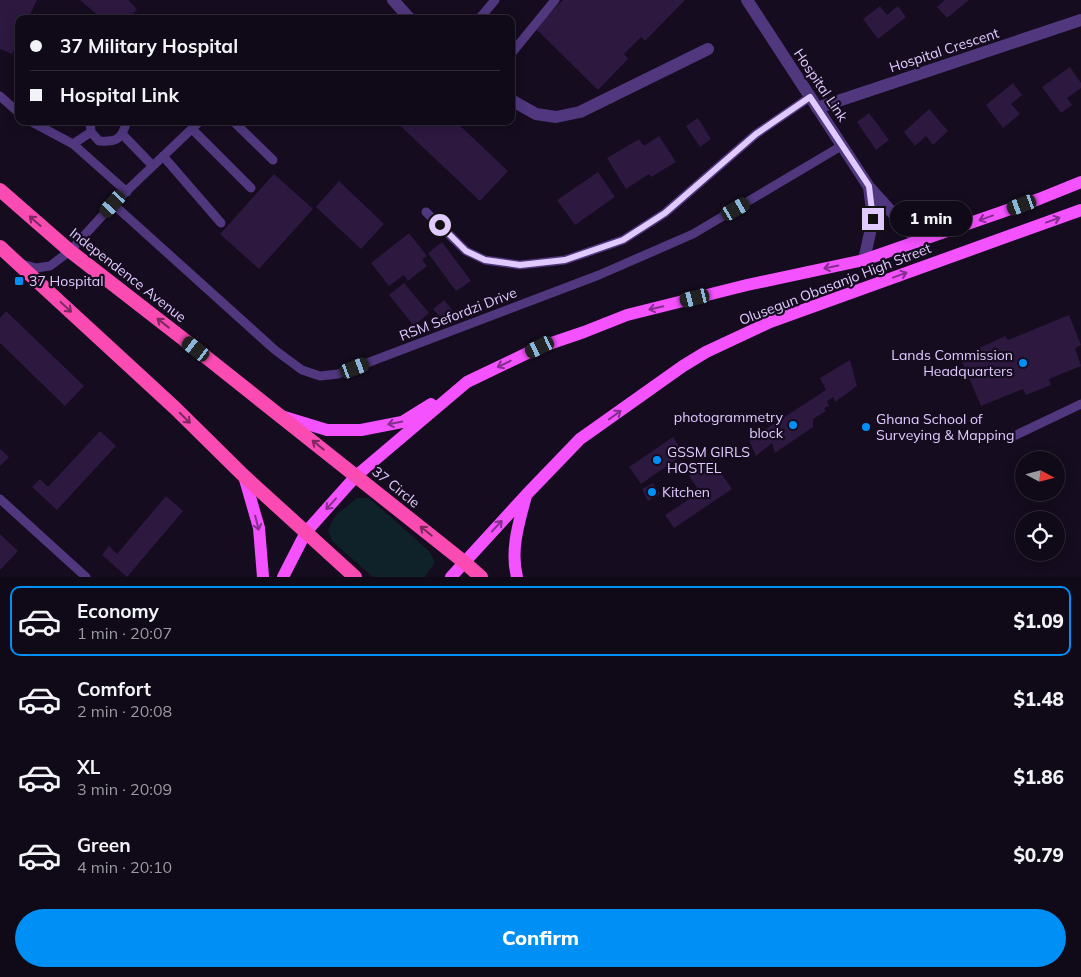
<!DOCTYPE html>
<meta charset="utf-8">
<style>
body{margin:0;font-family:Mulish,sans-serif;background:#191220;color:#f1f3f6;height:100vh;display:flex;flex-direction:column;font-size:19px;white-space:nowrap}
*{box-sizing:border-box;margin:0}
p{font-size:16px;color:#9c9aa1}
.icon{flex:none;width:28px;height:28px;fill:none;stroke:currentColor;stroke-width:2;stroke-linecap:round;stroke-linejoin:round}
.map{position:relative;height:577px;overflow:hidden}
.panel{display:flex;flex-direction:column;background:#100917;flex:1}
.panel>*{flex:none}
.hud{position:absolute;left:15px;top:15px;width:500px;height:110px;border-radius:10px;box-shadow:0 2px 12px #0003,0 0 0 1px #302a36;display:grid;align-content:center;height:110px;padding:0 15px;background:#100917}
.needle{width:32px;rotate:97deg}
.controls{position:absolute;left:1015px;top:451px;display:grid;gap:10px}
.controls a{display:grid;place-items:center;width:50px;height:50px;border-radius:50%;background:#100917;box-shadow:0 2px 12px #0003,0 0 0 1px #302a36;font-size:25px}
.end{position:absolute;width:22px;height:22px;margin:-11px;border:6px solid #e1caff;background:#111;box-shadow:0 0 0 2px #111}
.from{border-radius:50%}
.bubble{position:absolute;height:35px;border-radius:18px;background:#100917;box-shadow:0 2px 12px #0003,0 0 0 1px #302a36;font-size:16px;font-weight:800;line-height:35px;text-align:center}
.car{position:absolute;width:15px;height:30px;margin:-15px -8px;border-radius:6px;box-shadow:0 0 4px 1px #0007;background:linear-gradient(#222 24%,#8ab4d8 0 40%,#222 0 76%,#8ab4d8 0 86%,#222 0)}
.hud b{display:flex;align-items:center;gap:18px;height:48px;font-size:19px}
.hud b+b{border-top:1px solid #302a36}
.hud i{width:12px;height:12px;background:#f1f3f6}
ul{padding:9px 0 0;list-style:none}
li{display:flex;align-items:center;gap:15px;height:70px;margin:0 10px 8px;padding:0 5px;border:2px solid transparent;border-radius:10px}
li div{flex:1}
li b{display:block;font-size:19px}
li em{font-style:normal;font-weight:800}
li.current{border-color:#0090f5}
li>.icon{width:45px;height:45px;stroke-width:1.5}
.cta{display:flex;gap:10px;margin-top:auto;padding:10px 15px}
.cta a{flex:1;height:58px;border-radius:30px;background:#0090f5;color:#fff;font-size:20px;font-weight:800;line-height:58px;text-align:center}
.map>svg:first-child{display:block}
.green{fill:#0f2229}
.building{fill:#2d1840}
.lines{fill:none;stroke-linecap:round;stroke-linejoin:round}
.service{stroke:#50377e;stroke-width:9}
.minor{stroke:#50377e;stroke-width:12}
.primary{stroke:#f451ff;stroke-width:12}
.trunk{stroke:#fa4bb2;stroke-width:14}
.oneway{stroke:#842e8f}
.oneway2{stroke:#7c2861}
.route{stroke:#e1caff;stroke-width:6}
.poi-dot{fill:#0090f5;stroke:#150c1f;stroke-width:2}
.labels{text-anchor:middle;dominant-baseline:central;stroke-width:4.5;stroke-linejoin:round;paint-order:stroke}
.street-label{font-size:14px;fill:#e1caff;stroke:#150c1f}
.poi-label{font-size:14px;fill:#e1caff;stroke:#150c1f;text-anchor:start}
</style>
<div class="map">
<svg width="1081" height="577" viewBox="0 0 1081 577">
<rect width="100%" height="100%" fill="#150c1f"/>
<path class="green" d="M 357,498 L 369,498 L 429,551 L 435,562 L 425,577 L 373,577 L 332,541 L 328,530 L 335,516 Z"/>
<path class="building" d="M 0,0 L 37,0 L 28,19 L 19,19 L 19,39 L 12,54 L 0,49 Z
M 80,0 L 128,0 L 137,9 L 129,19 L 102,19 Z
M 563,0 L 685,0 L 645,41 L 641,37 L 624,54 L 628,59 L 598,90 L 535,28 Z
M 945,0 L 969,0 L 947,18 L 937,7 Z
M 880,6 L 887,15 L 898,6 L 906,17 L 878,39 L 863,19 Z
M 1070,67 L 1081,83 L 1081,88 L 1067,98 L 1072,105 L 1061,113 L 1042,87 Z
M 1013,83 L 1022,95 L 1011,104 L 1020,114 L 1003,128 L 986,105 Z
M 929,109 L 948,131 L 933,145 L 926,136 L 915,146 L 904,132 Z
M 869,113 L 889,140 L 876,150 L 857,122 Z
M 698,118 L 711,139 L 700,147 L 686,126 Z
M 395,121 L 455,121 L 508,171 L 480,201 Z
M 659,136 L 676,162 L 651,177 L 649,174 L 626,189 L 607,158 L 639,139 L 644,146 Z
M 598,172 L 615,197 L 575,225 L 557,200 Z
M 274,174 L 313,209 L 259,269 L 220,234 Z
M 339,181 L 384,224 L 361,249 L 316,207 Z
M 409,233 L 427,256 L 422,260 L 427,266 L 408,281 L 404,275 L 389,286 L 371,263 Z
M 442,242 L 471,281 L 456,291 L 428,253 Z
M 404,283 L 429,313 L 414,326 L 389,295 Z
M 444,300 L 454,312 L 444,321 L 433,309 Z
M 6,311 L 84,386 L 65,406 L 0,343 L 0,318 Z
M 1069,315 L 1081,345 L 1075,348 L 1081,366 L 1049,379 L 1051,385 L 1026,395 L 1023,389 L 981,406 L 960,357 L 1005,336 L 1008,340 Z
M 850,360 L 857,386 L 835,402 L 833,397 L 827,401 L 829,406 L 824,408 L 826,411 L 813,419 L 813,427 L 775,453 L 772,443 L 756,456 L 749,440 L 826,390 L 820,378 Z
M 100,431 L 116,446 L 57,510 L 32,487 L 40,479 L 48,487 Z
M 673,437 L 684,454 L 641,484 L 629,467 Z
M 0,449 L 9,457 L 0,466 Z
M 712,460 L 732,489 L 674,528 L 665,515 L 700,492 L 689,476 Z
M 653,483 L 660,494 L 648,501 L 642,489 Z
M 166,496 L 183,511 L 127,577 L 102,555 L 109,546 L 117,554 Z
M 0,534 L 18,551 L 0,570 Z"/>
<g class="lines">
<path class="service" d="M 479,19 L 495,0
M 511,54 L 555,0
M 0,96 L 19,113
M 30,121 L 73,144 L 127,192
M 90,121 L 91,132 L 99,141 C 116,142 121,140 126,124 L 125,121
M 233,121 L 273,160
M 192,129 L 251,188
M 123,135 L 153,166
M 73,144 L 91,132
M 163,156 L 221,223
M 113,204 L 275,350 L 302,370 L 320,376 L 338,374 L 599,275 L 693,234 L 843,145
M 426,212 L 466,251 L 485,260 L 520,265 L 565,260 L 623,240 L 665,213 L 756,134 L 810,97
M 22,264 L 36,268 L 50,266 L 70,251 L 113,204 L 200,121
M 1012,437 L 1081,404
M 0,499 L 86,577"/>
<path class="minor" d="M 393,0 L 410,19
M 747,0 L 869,187 L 919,242
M 511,100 L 536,114 L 556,117 L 580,112 L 708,49
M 817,108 L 1081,20
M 864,260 L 873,219 L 869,187"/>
<path class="primary" d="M 281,416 L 327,430 L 361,430 L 402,422 L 431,404
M 244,476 L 259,528 L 263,577
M 283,577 L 306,532 L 356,476 L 467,382 L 540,347 L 584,332 L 627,315 L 747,285 L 864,260 L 1039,199 L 1081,182
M 451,577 L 527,494 L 580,439 L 683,366 L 706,352 L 770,322 L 1081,210
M 517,577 C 510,550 519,522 526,496"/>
<path class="trunk" d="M 0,190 L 70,251 L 182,338 L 464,562 L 481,577
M 0,247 L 175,408 L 244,476 L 355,577"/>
</g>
<defs><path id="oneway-shaft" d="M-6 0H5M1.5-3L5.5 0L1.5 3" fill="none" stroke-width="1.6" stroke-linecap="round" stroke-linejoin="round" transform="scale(1.25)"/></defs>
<g class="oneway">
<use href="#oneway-shaft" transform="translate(986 218) rotate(160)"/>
<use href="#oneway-shaft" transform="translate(1053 220) rotate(-20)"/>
<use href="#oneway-shaft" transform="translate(831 267) rotate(168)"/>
<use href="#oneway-shaft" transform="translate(900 275) rotate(-20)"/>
<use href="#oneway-shaft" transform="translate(656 308) rotate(166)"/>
<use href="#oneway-shaft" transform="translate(504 364) rotate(154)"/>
<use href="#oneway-shaft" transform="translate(615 415) rotate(-36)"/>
<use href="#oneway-shaft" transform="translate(395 423) rotate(168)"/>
<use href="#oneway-shaft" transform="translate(331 504) rotate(132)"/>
<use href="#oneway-shaft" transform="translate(257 523) rotate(76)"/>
<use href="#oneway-shaft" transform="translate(497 526) rotate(-47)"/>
</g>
<g class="oneway2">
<use href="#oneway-shaft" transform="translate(35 221) rotate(-139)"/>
<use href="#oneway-shaft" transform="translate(66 307) rotate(43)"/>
<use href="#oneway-shaft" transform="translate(163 323) rotate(-142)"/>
<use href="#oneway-shaft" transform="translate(185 418) rotate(45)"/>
<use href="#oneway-shaft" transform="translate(318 445) rotate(-141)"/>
<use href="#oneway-shaft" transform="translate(426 531) rotate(-141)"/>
</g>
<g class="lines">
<path class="route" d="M 440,225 L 466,251 L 485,260 L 520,265 L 565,260 L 623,240 L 665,213 L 756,134 L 810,97 L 869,186 L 873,219"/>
</g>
<g class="poi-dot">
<rect x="14" y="276" width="10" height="10" rx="2.5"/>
<circle cx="1023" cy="363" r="5"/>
<circle cx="793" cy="425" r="5"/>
<circle cx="866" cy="427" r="5"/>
<circle cx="657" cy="460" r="5"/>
<circle cx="652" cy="492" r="5"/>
</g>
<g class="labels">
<g class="street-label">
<text transform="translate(944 50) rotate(-18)">Hospital Crescent</text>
<text transform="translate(821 85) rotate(56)">Hospital Link</text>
<text transform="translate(128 275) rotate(38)">Independence Avenue</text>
<text transform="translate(835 284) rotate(-21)">Olusegun Obasanjo High Street</text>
<text transform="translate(458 314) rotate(-21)">RSM Sefordzi Drive</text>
<text transform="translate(396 487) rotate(39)">37 Circle</text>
</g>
<g class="poi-label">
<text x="29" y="281">37 Hospital</text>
<text x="1013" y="355" text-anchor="end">Lands Commission<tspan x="1013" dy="16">Headquarters</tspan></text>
<text x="783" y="417" text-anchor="end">photogrammetry<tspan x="783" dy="16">block</tspan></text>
<text x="876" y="419">Ghana School of<tspan x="876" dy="16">Surveying &amp; Mapping</tspan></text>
<text x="667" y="452">GSSM GIRLS<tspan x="667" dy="16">HOSTEL</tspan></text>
<text x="662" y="492">Kitchen</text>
</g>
</g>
</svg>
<div class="controls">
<a><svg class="needle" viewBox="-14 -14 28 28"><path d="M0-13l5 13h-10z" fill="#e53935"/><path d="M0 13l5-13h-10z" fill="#9c9aa1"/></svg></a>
<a><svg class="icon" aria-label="locate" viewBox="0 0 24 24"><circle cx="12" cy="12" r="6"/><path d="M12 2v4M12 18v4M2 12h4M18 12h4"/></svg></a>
</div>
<i class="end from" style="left:440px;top:225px"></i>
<i class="end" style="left:873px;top:219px"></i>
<div class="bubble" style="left:890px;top:201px;width:82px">1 min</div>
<i class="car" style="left:113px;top:204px;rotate:222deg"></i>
<i class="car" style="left:1022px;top:205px;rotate:250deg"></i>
<i class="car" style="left:736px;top:209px;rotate:60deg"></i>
<i class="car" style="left:695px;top:298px;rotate:256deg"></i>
<i class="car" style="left:540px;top:347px;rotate:244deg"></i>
<i class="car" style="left:196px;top:349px;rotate:308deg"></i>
<i class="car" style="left:355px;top:368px;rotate:69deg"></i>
<div class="hud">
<b><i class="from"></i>37 Military Hospital</b>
<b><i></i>Hospital Link</b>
</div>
</div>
<section class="panel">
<ul>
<li class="current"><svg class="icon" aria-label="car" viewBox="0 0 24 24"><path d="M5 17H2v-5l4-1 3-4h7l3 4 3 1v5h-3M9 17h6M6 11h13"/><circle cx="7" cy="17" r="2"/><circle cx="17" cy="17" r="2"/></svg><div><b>Economy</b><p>1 min · 20:07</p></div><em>$1.09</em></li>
<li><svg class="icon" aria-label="car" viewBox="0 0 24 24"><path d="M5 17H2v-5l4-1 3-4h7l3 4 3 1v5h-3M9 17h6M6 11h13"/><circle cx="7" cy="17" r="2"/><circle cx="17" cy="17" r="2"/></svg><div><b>Comfort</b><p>2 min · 20:08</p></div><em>$1.48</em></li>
<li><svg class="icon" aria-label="car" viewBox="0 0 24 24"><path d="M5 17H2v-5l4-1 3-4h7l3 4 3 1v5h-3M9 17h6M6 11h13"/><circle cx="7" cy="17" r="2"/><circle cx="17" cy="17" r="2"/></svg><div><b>XL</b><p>3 min · 20:09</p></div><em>$1.86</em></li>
<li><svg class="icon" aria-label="car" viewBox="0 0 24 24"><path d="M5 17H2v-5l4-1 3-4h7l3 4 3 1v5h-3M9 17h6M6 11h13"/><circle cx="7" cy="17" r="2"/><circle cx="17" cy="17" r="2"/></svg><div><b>Green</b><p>4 min · 20:10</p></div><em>$0.79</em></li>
</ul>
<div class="cta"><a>Confirm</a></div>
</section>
